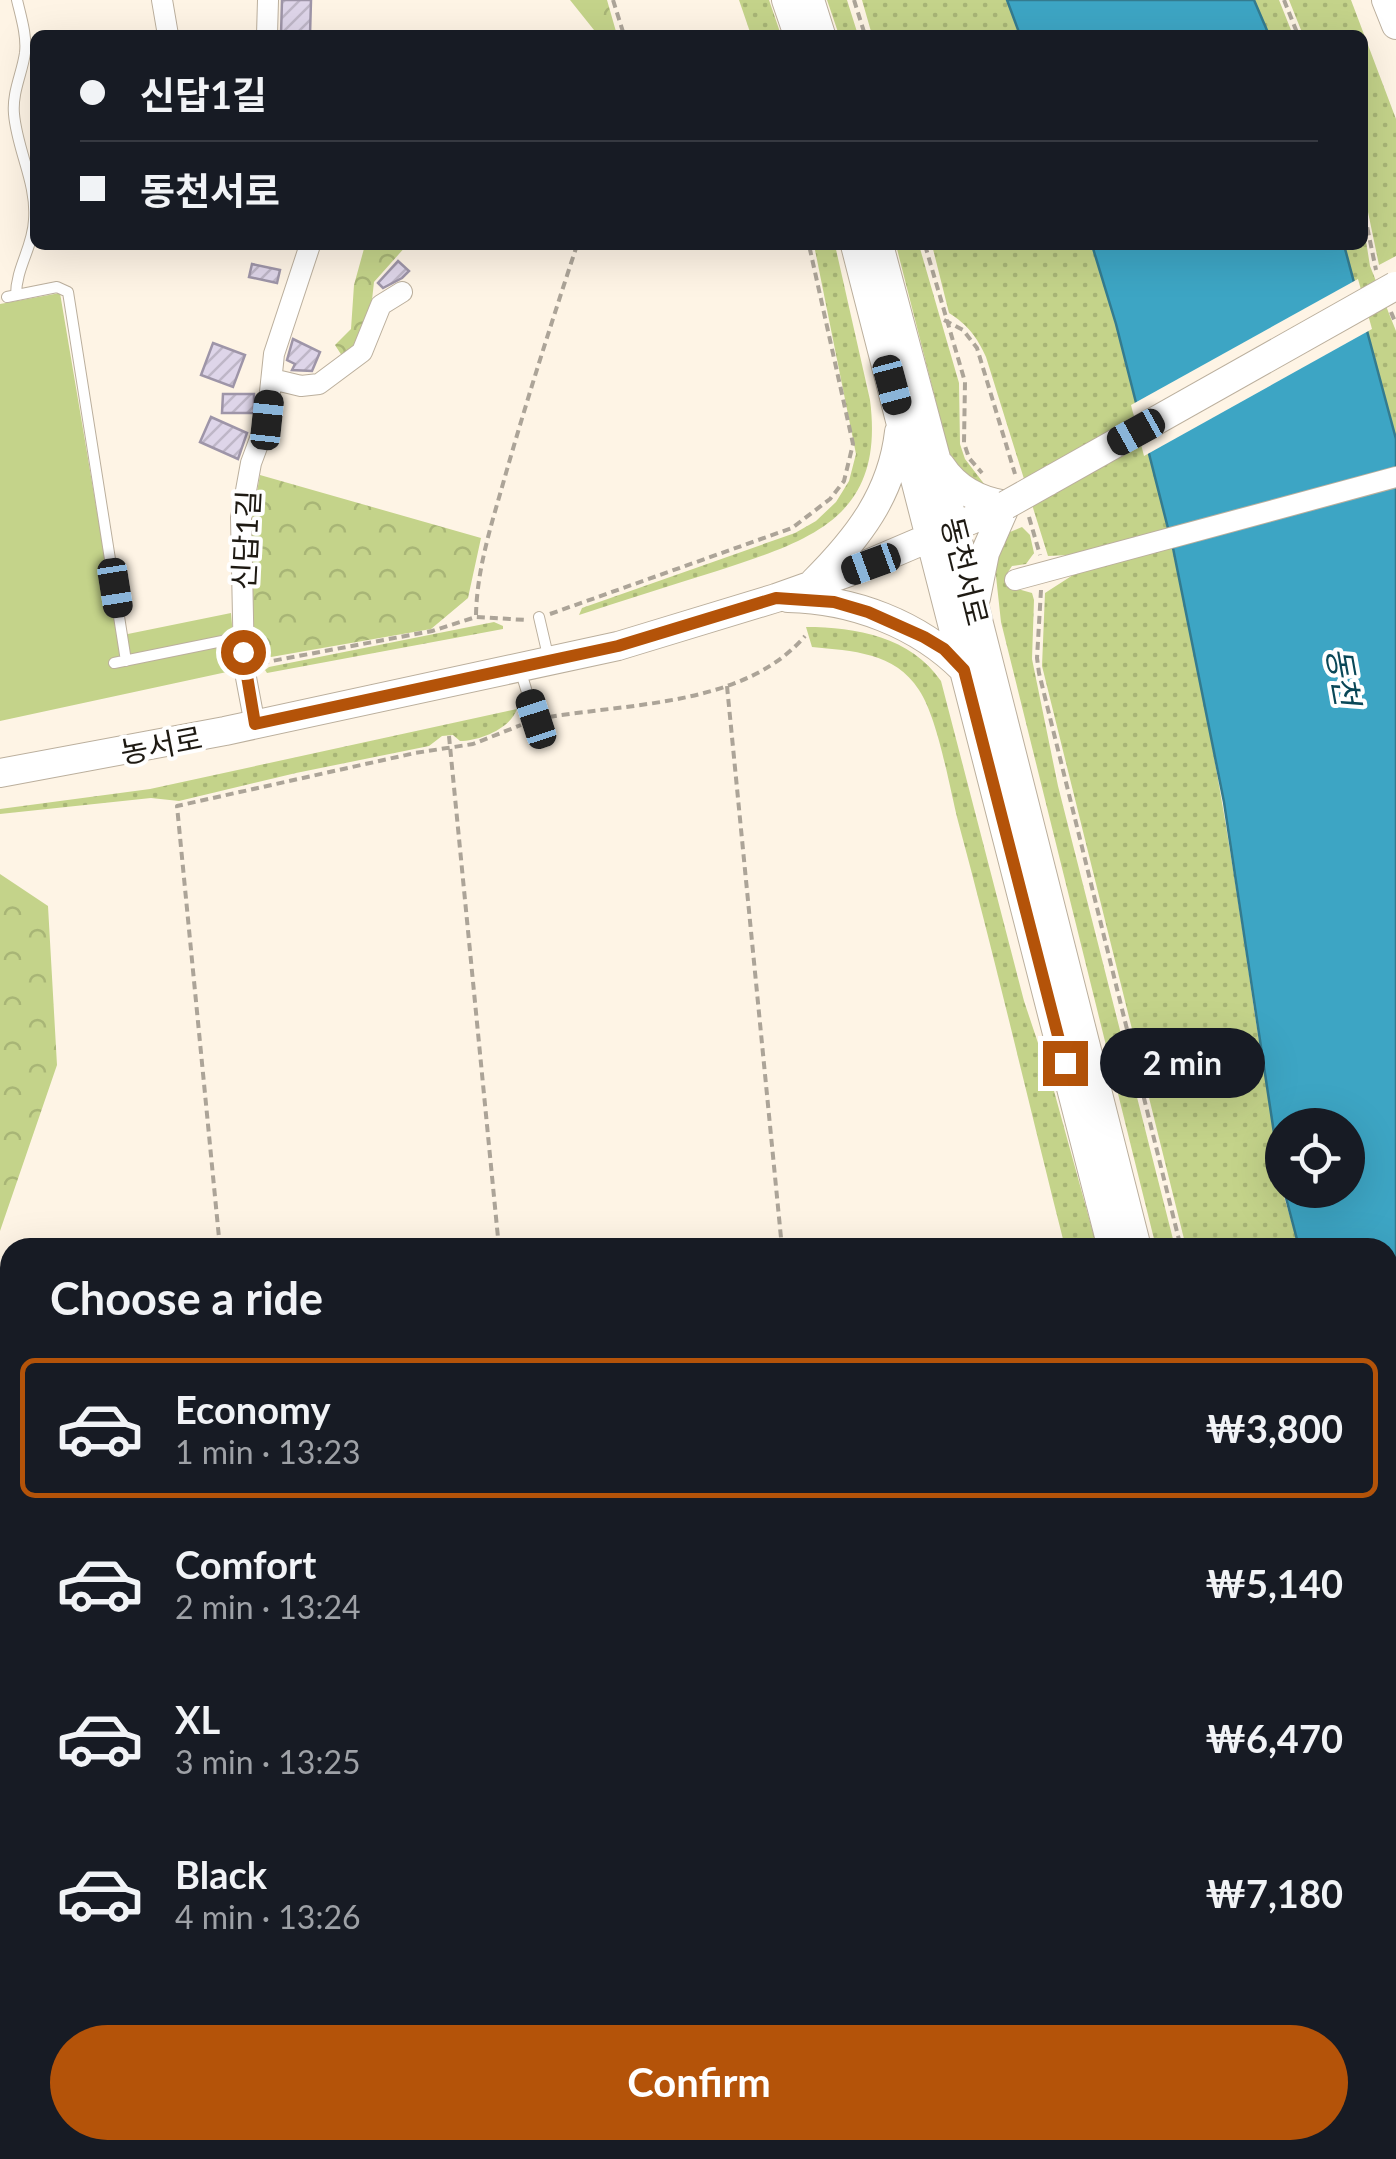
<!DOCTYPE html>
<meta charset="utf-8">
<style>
body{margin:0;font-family:Lato,"Noto Sans KR",sans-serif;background:#20242c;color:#f1f3f6;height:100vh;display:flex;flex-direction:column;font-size:38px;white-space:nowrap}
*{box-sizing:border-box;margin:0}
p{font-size:32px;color:#9ea1a6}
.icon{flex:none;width:55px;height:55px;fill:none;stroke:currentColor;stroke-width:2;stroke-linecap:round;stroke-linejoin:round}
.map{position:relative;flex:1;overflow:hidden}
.sheet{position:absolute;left:0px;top:1238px;width:1398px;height:922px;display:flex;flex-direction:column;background:#171b24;border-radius:30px 30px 0 0;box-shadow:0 10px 40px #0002}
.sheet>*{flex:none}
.banner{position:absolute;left:30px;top:30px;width:1338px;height:220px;border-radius:15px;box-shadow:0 10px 40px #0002;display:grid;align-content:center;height:220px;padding:0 50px;background:#171b24}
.tools{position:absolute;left:1265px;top:1108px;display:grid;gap:20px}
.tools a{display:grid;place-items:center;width:100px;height:100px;border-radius:50%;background:#171b24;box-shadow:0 10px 40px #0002;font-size:50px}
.end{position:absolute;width:45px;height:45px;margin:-22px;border:12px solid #b45309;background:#fff;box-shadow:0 0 0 5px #fff}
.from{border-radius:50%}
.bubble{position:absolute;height:70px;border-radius:35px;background:#171b24;box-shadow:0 10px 40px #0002;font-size:32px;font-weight:700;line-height:70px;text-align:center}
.car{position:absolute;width:30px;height:60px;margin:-30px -15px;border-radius:12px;box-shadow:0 0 8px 2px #0007;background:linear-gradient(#222 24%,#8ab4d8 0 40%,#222 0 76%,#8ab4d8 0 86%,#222 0)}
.banner b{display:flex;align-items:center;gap:35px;height:95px;font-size:38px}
.banner b+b{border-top:2px solid #363941}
.banner i{width:25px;height:25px;background:#f1f3f6}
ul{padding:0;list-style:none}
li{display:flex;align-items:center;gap:30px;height:140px;margin:0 20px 15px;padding:0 30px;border:5px solid transparent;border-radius:15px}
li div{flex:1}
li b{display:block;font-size:38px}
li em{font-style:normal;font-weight:700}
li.selected{border-color:#b45309}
li>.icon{width:90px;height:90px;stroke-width:1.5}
h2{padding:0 50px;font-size:45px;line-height:120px}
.cta{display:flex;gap:20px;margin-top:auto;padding:20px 50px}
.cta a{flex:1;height:115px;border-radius:60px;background:#b45309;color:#fff;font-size:40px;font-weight:700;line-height:115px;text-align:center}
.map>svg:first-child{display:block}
.grass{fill:url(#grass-dots)}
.forest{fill:url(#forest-crowns)}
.garden{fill:#c4d38a}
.water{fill:#3da5c4;stroke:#347b8f;stroke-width:2.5}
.pier{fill:#fef4e5}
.building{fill:url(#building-hatch);stroke:#9e95a8;stroke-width:2.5}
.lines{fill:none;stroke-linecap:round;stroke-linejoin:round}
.lane-casing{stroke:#bbaf9d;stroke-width:12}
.street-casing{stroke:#bbaf9d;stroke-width:22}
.secondary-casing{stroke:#bbaf9d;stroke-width:30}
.path{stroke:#aca498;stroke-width:4;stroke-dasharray:8 5;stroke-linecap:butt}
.lane{stroke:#fff;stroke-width:10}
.street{stroke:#fff;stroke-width:20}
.secondary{stroke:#fff;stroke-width:28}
.secondary-bridge-casing{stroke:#bbaf9d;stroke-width:30;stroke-linecap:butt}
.secondary-bridge{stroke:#fff;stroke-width:28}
.route{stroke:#b45309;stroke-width:12}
.labels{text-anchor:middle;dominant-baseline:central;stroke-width:8;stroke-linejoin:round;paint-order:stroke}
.street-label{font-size:30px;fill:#1e1a13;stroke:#fff}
.water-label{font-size:32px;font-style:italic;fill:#094757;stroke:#fff}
</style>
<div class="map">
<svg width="1396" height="2159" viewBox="0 0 1396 2159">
<defs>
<pattern id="grass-dots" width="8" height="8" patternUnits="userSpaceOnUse" patternTransform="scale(2.5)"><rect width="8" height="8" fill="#c4d38a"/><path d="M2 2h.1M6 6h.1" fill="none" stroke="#a8b576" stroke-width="1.8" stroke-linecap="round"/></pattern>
<pattern id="forest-crowns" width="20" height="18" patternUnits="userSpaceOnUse" patternTransform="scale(2.5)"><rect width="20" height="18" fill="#c4d38a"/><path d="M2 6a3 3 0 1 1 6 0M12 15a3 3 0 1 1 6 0" fill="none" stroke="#a8b576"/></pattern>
<pattern id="building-hatch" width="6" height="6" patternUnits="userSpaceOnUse" patternTransform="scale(2.5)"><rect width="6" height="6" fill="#ded5e9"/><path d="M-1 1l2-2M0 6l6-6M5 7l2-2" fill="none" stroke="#beb6c7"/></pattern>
</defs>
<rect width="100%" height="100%" fill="#fef4e5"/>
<path class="grass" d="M 739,0 L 769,0 L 781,35 L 751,35 Z
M 827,0 L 847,0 L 858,35 L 839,35 Z
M 862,0 L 1007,0 L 1020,35 L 872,35 Z
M 1254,0 L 1279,0 L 1293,35 L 1269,35 Z
M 1289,0 L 1351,0 L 1396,119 L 1396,256 L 1379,265 L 1363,188 L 1362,35 L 1303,35 Z
M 1363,222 L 1370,266 L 1396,331 L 1396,439 L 1344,245 L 1362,245 Z
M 814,245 L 835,245 L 870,400 C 885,517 812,540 717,571 C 671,585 625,600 579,615 L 582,608 L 795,533 L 816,521 L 836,502 L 849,481 L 856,454 Z
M 896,245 L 919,245 L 959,383 L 960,444 L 965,459 L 985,485 L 967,479 L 950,457 Z
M 932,245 L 1092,245 C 1168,490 1216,741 1252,995 C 1261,1060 1275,1125 1282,1190 L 1299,1247 L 1186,1247 L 1042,666 L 1045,593 L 1073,575 L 1068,555 L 1048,556 L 986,357 C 977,337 968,325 949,313 Z
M 1022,527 L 1030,535 L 1034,553 L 1026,564 L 1012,566 L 1006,575 L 1011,587 L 1032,593 L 1034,600 L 1032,659 L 1058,786 L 1175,1247 L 1156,1247 L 1001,622 L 994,558 L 1005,534 Z
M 494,622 L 503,626 L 503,629 L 267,673 L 265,670 L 269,667 Z
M 806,627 C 856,627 911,637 941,681 L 1024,1001 L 1054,1091 L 1097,1247 L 1065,1247 C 1029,1105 996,962 958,821 C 949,785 938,719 919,690 C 895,652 852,651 812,647 Z
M 517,709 C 510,729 479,741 460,741 L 453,735 L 442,736 L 429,746 L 296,773 L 179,801 L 151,798 L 0,814 L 0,809 L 150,789 Z
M 1388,1733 L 1396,1802 L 1396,2159 L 1369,2159 L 1368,2150 L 1388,2150 Z"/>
<path class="forest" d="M 570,0 L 607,0 L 617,35 L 598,35 Z
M 365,245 L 407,245 L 374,282 L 369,327 L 344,359 L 335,345 L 351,329 L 354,285 Z
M 260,475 L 481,538 L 468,598 L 431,629 L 271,657 L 255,648 L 249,536 Z
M 0,874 L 48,906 L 57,1065 L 0,1231 Z"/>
<path class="garden" d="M 60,293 L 118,636 L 231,613 L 236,670 L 0,721 L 0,304 Z"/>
<path class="water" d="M 1007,0 L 1254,0 L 1269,35 L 1020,35 Z
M 1092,245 L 1344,245 L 1396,439 L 1396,1802 L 1388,1732 L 1388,1248 L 1299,1247 L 1284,1190 L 1348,1190 L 1348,1125 L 1282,1125 L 1282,1186 L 1224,802 L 1173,548 L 1116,324 Z"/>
<path class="pier" d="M 1358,279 L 1372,329 L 1144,456 L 1131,405 Z"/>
<path class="building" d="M 282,0 L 311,0 L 310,35 L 281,35 Z
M 398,261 L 409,271 L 402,278 L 383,288 L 378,283 Z
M 252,264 L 280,270 L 277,283 L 249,277 Z
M 293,339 L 320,352 L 312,371 L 292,370 L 295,364 L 287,360 Z
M 213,343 L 245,355 L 233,387 L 201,375 Z
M 223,394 L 254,394 L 254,413 L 222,413 Z
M 211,417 L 247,433 L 238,459 L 200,442 Z"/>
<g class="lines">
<defs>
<path id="lane" d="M 16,295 C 16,268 33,247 34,220 C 37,183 17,150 14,114 C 12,92 22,74 25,53 C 27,36 21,17 17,0
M 7,297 L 57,287 L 68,292 L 126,661
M 539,617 L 549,660
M 114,663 L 242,637
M 520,669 L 535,719"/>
<path id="street" d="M 162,0 L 168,35
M 267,35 L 268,0
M 272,379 L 301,386 L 319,384 L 362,352 L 381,305 L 402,292
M 1015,580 L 1396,477
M 255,725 L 244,667 L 241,518 L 251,463 L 267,420 L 274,354 L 310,245"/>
<path id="secondary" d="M 786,0 L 798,35
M 810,0 L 821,35
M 1386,0 L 1396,25
M 855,245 L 1112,1248
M 879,245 L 955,529 L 1137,1248
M 941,466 C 956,489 979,501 1006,505
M 814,582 C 858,538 892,494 899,432
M 788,598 C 852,599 919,624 964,670
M 976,598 L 985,553 L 1006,505
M 0,773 L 225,731 L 618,646 L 776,598 L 849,572 L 1006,505
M 1297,2150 L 1298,2159
M 1320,2150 L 1321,2159"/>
</defs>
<use href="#lane" class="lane-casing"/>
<use href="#street" class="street-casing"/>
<use href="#secondary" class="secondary-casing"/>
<path class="path" d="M 613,0 L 624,35
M 854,0 L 865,35
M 1284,0 L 1298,35
M 1362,202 L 1376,270
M 925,245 L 965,382 L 964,443 L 969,458 L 982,473
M 1391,312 L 1396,324
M 944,320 L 963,330 L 977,348 L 1015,474
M 1029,517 L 1040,555
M 1041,590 L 1037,658 L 1039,673 L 1181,1248
M 550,614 L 792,528 L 830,499 L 844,481 L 853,444 L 809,245
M 476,615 C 477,566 493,520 506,473 C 528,396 552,321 577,245
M 261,663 L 432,631 L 476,617 L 526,620
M 727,686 L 782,1248
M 549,717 C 634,703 746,705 805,636
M 449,736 L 499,1248
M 220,1248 L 177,806 L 415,753 L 473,744 L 521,725
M 0,1770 L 10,1769
M 308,2150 L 309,2159
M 588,2150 L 589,2159
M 871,2150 L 872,2159
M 1259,2150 L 1260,2159
M 1363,2150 L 1363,2159"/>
<use href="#lane" class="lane"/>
<use href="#street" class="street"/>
<use href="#secondary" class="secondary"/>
<defs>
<path id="secondary-bridge" d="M 1006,505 L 1395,286"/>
</defs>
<use href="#secondary-bridge" class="secondary-bridge-casing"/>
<use href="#secondary-bridge" class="secondary-bridge"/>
</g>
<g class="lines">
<path class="route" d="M 243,652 L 255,724 L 618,646 L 776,598 L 834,602 L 868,612 L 924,637 L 944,649 L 964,670 L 1065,1063"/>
</g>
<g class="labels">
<g class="street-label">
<text transform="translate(245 540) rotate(-87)">신답1길</text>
<text transform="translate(966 571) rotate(76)">동천서로</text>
<text transform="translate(161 744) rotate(-11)">농서로</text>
</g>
<g class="water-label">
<text transform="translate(1344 676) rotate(80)">동천</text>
</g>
</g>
</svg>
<div class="tools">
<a><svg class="icon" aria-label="locate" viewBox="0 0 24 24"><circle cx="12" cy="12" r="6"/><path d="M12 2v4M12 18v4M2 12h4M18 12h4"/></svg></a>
</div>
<i class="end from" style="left:243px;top:652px"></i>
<i class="end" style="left:1065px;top:1063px"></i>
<div class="bubble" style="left:1100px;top:1028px;width:165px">2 min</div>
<i class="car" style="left:892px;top:385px;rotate:165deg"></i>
<i class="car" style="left:267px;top:420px;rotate:6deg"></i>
<i class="car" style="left:1136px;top:432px;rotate:241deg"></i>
<i class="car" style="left:871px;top:564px;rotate:250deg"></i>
<i class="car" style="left:115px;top:588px;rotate:171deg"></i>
<i class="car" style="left:536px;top:719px;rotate:342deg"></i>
<div class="banner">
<b><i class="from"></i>신답1길</b>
<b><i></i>동천서로</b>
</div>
<section class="sheet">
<h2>Choose a ride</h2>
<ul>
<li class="selected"><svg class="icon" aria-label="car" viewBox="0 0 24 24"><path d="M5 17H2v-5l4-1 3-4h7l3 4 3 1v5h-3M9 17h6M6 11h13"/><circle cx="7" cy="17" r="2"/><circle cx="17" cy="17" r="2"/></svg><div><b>Economy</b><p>1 min · 13:23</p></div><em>₩3,800</em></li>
<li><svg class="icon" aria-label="car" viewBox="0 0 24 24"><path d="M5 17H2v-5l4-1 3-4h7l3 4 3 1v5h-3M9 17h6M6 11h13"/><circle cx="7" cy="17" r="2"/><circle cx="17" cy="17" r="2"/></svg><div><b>Comfort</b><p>2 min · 13:24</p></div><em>₩5,140</em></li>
<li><svg class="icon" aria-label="car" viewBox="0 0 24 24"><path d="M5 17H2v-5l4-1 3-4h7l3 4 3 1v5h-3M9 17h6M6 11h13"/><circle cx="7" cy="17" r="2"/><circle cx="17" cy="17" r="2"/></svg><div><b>XL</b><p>3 min · 13:25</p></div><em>₩6,470</em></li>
<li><svg class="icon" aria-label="car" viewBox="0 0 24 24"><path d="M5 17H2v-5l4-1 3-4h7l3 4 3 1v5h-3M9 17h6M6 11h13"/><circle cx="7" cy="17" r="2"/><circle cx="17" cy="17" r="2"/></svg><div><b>Black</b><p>4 min · 13:26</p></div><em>₩7,180</em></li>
</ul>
<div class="cta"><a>Confirm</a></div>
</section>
</div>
